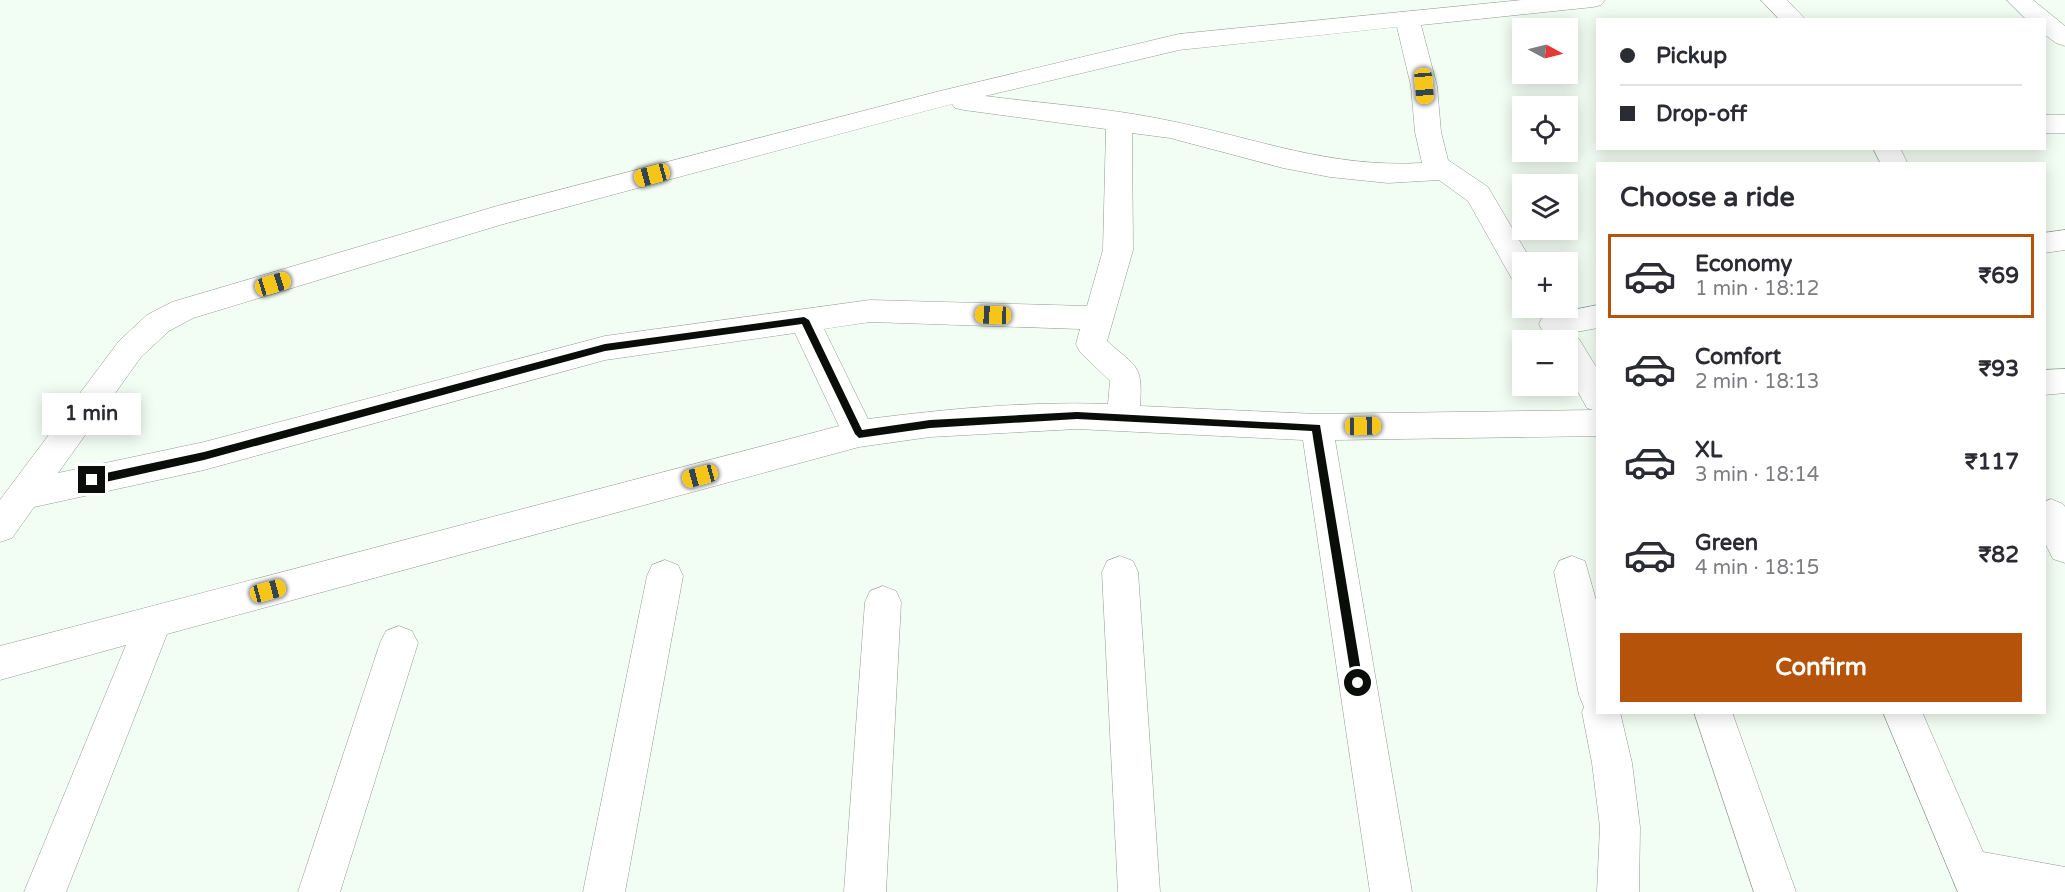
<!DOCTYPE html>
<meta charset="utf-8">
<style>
body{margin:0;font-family:"Varela Round",sans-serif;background:#f2f2f3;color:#2b2b33;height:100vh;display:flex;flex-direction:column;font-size:22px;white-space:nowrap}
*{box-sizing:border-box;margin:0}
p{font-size:20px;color:#7c7c81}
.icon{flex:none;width:33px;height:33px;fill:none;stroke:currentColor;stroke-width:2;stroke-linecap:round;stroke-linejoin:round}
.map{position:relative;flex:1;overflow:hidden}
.side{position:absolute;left:1596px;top:162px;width:450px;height:552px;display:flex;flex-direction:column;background:#fff;border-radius:0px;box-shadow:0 3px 15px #0003}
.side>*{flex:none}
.banner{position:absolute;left:1596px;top:18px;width:450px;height:132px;border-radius:0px;box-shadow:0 3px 15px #0003;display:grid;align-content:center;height:132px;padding:0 24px;background:#fff}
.needle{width:39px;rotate:97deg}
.controls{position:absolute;left:1512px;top:18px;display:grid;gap:12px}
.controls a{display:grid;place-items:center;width:66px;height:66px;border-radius:0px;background:#fff;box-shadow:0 3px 15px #0003;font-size:30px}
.end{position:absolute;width:27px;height:27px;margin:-14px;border:8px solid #0a0d0a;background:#fff;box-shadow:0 0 0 3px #fff}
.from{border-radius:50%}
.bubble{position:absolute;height:42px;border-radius:0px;background:#fff;box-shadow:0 3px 15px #0003;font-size:20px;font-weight:700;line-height:42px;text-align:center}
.car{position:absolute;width:18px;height:36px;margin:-18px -9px;border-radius:8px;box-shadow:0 0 4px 2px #0007;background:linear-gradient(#f5c518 24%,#345 0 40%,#f5c518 0 76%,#345 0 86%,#f5c518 0)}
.banner b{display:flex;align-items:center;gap:21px;height:57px;font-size:22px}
.banner b+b{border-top:2px solid #e1e1e2}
.banner i{width:15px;height:15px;background:#2b2b33}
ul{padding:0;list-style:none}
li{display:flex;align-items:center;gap:18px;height:84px;margin:0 12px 9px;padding:0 12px;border:3px solid transparent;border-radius:0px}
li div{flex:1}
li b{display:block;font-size:22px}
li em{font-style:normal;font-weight:700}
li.active{border-color:#b45309}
li>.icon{width:54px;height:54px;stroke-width:1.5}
h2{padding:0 24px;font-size:27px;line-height:72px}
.cta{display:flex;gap:12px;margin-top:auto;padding:12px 24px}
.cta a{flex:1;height:69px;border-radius:0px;background:#b45309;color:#fff;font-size:24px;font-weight:700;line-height:69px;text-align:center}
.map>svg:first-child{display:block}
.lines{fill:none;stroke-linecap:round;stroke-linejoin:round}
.minor-casing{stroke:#919b92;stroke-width:1}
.minor{fill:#fff;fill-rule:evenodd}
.route{fill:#0a0d0a}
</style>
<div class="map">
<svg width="2065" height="892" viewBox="0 0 2065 892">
<rect width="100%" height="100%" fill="#f2fdf3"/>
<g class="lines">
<defs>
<path id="minor" d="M 1522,0 L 1605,0 L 1601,5 L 1593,7 L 1421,25 L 1437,86 L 1441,132 L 1448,160 L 1488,187 L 1532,262 L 1522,262 L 1522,282 L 1512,279 L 1468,201 L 1439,180 L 1388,183 L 1330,177 L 1283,168 L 1170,138 L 1132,133 L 1133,250 L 1107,341 C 1137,368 1143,364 1140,406 L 1317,414 L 1593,410 L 1587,408 L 1568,374 L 1568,340 L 1556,340 L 1557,339 L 1568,335 L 1579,339 L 1598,370 L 1598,436 L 1335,440 L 1412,892 L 1370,892 L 1303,440 L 1077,429 L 930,437 L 859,447 L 167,634 L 66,892 L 24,892 L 126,645 L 0,680 L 0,646 L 839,426 L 795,333 L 605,360 L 204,470 L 34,507 L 12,538 L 0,542 L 0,500 L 119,341 L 147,315 L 172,302 L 497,206 L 940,91 L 1179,34 ZM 1397,27 L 1411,86 L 1415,132 L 1422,163 C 1330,168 1258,139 1171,121 C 1111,108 1047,104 985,96 L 1179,50 ZM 952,104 L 955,108 L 964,110 L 1106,129 L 1103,250 L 1087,306 L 870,300 L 605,336 L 204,442 L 58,473 L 141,357 L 169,331 L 193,318 L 500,225 ZM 870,322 L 1080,329 L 1076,344 L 1080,352 L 1110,381 L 1108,404 C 1028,401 947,409 868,419 L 824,329 Z
M 1761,0 L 1787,0 L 1806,20 L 1780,20 Z
M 2007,0 L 2033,0 L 2065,26 L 2065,46 L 2056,43 L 2044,34 L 2044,20 L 2027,20 Z
M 2044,115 L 2065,115 L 2065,133 L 2044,133 Z
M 1873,148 L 1900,148 L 1908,164 L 1881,164 Z
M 2065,230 L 2065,250 L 2044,253 L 2044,233 Z
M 1598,305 L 1598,328 L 1554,336 L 1543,332 L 1539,324 L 1543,316 Z
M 2065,369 L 2065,393 L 2044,395 L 2044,370 Z
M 2051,499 L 2063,504 L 2065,507 L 2065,563 L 2053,559 L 2044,541 L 2044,502 Z
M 1120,556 L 1133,561 L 1138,572 L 1160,892 L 1118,892 L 1102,572 L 1107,561 Z
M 1572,556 L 1585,561 L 1598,607 L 1598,712 L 1620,712 L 1632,763 L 1640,827 L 1639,892 L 1597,892 L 1600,827 L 1592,763 L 1582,712 L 1584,707 L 1579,695 L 1554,572 L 1559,561 Z
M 665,560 L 678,565 L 683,576 L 625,892 L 583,892 L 647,576 L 652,565 Z
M 883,586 L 896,591 L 901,602 L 886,892 L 844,892 L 865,602 L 870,591 Z
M 399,626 L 412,631 L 418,643 L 340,892 L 298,892 L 380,643 L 386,631 Z
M 1694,712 L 1732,712 L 1796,892 L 1754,892 Z
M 1883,712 L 1922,712 L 1983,852 L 2065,867 L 2065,892 L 1958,892 Z"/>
</defs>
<use href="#minor" class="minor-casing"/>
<use href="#minor" class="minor"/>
</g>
<path class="route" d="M 804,317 L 809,320 L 862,430 L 930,420 L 1077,412 L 1320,425 L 1363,683 L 1362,687 L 1354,687 L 1352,683 L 1312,431 L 1077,419 L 930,428 L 859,438 L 855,434 L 802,324 L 605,351 L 204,460 L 92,485 L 87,480 L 92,476 L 204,452 L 605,344 Z"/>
</svg>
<div class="controls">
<a><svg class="needle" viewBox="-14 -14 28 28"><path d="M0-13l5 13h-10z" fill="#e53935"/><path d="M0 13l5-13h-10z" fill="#7c7c81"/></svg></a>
<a><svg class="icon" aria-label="locate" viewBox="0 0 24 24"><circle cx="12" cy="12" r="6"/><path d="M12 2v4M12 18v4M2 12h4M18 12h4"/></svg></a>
<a><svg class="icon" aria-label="layers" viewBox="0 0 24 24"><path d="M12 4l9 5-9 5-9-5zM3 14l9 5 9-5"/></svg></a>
<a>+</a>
<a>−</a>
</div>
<i class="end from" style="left:1358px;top:683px"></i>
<i class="end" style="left:92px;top:480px"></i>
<div class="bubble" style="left:42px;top:393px;width:99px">1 min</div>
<i class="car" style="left:1424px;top:86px;rotate:175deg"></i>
<i class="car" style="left:652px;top:175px;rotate:255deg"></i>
<i class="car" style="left:273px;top:284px;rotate:73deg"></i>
<i class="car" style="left:993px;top:315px;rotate:272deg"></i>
<i class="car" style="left:1363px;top:426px;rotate:89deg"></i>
<i class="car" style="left:700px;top:476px;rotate:255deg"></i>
<i class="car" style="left:268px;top:591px;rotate:75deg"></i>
<div class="banner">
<b><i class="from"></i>Pickup</b>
<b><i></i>Drop-off</b>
</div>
<section class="side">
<h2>Choose a ride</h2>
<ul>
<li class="active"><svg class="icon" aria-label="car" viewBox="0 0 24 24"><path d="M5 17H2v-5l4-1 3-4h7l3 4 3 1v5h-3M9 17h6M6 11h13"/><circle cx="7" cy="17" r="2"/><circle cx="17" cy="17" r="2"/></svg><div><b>Economy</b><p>1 min · 18:12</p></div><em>₹69</em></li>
<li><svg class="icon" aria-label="car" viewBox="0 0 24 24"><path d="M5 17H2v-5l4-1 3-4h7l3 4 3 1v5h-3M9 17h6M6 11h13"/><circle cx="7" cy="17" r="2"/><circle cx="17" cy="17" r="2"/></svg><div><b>Comfort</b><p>2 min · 18:13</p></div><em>₹93</em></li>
<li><svg class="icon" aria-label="car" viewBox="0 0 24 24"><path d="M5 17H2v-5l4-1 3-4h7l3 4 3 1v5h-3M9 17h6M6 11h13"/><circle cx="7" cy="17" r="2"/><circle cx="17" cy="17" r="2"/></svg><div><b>XL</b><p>3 min · 18:14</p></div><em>₹117</em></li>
<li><svg class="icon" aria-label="car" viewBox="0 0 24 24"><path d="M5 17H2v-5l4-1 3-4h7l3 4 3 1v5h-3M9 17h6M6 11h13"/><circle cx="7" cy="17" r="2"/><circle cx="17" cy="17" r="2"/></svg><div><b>Green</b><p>4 min · 18:15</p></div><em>₹82</em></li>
</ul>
<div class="cta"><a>Confirm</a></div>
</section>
</div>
